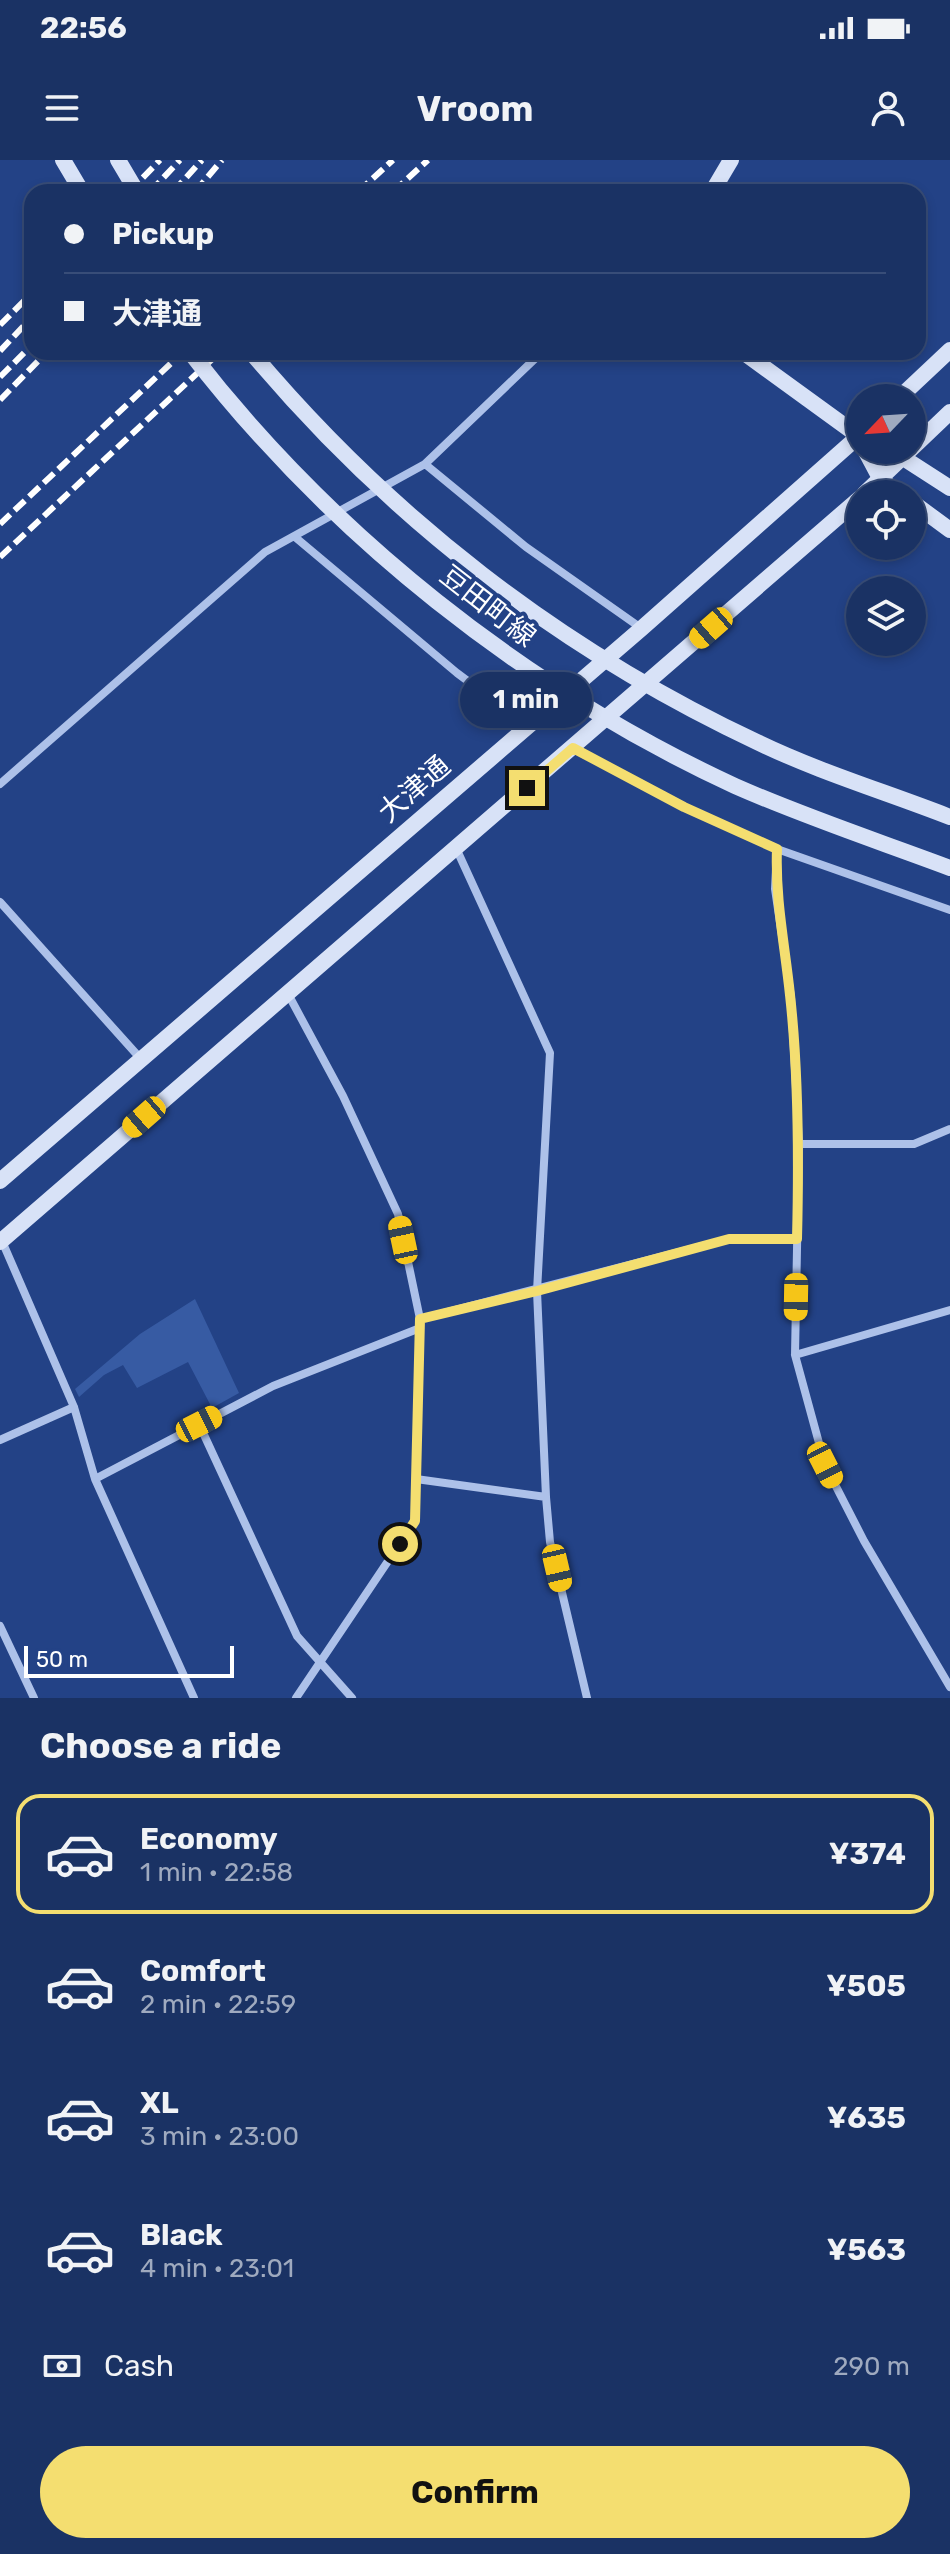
<!DOCTYPE html>
<meta charset="utf-8">
<style>
body{margin:0;font-family:Rubik,"Noto Sans JP",sans-serif;background:#233a6a;color:#f1f3f6;height:100vh;display:flex;flex-direction:column;font-size:30px;white-space:nowrap}
*{box-sizing:border-box;margin:0}
p{font-size:26px;color:#9faabf}
.icon{flex:none;width:44px;height:44px;fill:none;stroke:currentColor;stroke-width:2;stroke-linecap:round;stroke-linejoin:round}
.map{position:relative;height:1538px;overflow:hidden}
.details{display:flex;flex-direction:column;background:#1a3264;flex:1}
.details>*{flex:none}
.hud{position:absolute;left:24px;top:24px;width:902px;height:176px;border-radius:24px;box-shadow:0 4px 12px #0003,0 0 0 2px #384d78;display:grid;align-content:center;height:176px;padding:0 40px;background:#1a3264}
.needle{width:52px;rotate:245deg}
.controls{position:absolute;left:846px;top:224px;display:grid;gap:16px}
.controls a{display:grid;place-items:center;width:80px;height:80px;border-radius:50%;background:#1a3264;box-shadow:0 4px 12px #0003,0 0 0 2px #384d78;font-size:40px}
.scale{position:absolute;left:24px;bottom:20px;width:210px;box-sizing:border-box;padding-left:8px;border:4px solid #fff;border-top:0;font-size:22px;line-height:28px;white-space:nowrap;color:#fff;-webkit-text-stroke:6px #234286;paint-order:stroke}
.end{position:absolute;width:36px;height:36px;margin:-18px;border:10px solid #f4de70;background:#111;box-shadow:0 0 0 4px #111}
.from{border-radius:50%}
.bubble{position:absolute;height:56px;border-radius:28px;background:#1a3264;box-shadow:0 4px 12px #0003,0 0 0 2px #384d78;font-size:26px;font-weight:700;line-height:56px;text-align:center}
.car{position:absolute;width:24px;height:48px;margin:-24px -12px;border-radius:10px;box-shadow:0 0 6px 2px #0007;background:linear-gradient(#f5c518 24%,#345 0 40%,#f5c518 0 76%,#345 0 86%,#f5c518 0)}
.hud b{display:flex;align-items:center;gap:28px;height:76px;font-size:30px}
.hud b+b{border-top:2px solid #384d78}
.hud i{width:20px;height:20px;background:#f1f3f6}
ul{padding:0;list-style:none}
li{display:flex;align-items:center;gap:24px;height:120px;margin:0 16px 12px;padding:0 24px;border:4px solid transparent;border-radius:24px}
li div{flex:1}
li b{display:block;font-size:30px}
li em{font-style:normal;font-weight:700}
li.selected{border-color:#f4de70}
li>.icon{width:72px;height:72px;stroke-width:1.5}
h2{padding:0 40px;font-size:36px;line-height:96px}
.pay{display:flex;align-items:center;gap:20px;height:88px;padding:0 40px;font-size:30px}
.pay p{margin-inline-start:auto}
.cta{display:flex;gap:16px;margin-top:auto;padding:16px 40px}
.cta a{flex:1;height:92px;border-radius:48px;background:#f4de70;color:#111;font-size:32px;font-weight:700;line-height:92px;text-align:center}
.status{display:flex;justify-content:space-between;align-items:center;height:56px;padding:0 40px;background:#1a3264;direction:ltr}
.status svg{height:22px;fill:currentColor}
header{display:flex;justify-content:space-between;align-items:center;height:104px;padding:0 40px;background:#1a3264;font-size:36px;font-weight:700}
.map>svg:first-child{display:block}
.green{fill:#375ba3}
.lines{fill:none;stroke-linecap:round;stroke-linejoin:round}
.street{stroke:#adc1e9;stroke-width:8}
.secondary{stroke:#d8e2f7;stroke-width:16}
.rail{stroke:#fff;stroke-width:6;stroke-dasharray:14 6;stroke-linecap:butt}
.secondary-bridge{stroke:#d8e2f7;stroke-width:16}
.route{stroke:#f4de70;stroke-width:10}
.labels{text-anchor:middle;dominant-baseline:central;stroke-width:8;stroke-linejoin:round;paint-order:stroke}
.street-label{font-size:28px;fill:#fff;stroke:#234286}
</style>
<div class="status"><b>22:56</b><svg viewBox="0 0 49 12"><path d="M0 12V9h3v3zM5 12V6h3v6zM10 12V3h3v9zM15 12V0h3v12zM26 1h20v11H26zM47 4h2v5h-2z"/></svg></div>
<header><svg class="icon" aria-label="menu" viewBox="0 0 24 24"><path d="M4 6h16M4 12h16M4 18h16"/></svg>Vroom<svg class="icon" aria-label="person" viewBox="0 0 24 24"><circle cx="12" cy="8" r="4"/><path d="M4 21q1-7 8-7t8 7"/></svg></header>
<div class="map">
<svg width="950" height="1538" viewBox="0 0 950 1538">
<rect width="100%" height="100%" fill="#234286"/>
<path class="green" d="M 195,1139 L 239,1233 L 212,1248 L 188,1202 L 137,1228 L 123,1205 L 104,1215 L 79,1237 L 75,1229 L 140,1174 Z"/>
<g class="lines">
<path class="street" d="M 425,304 L 526,387 L 641,468
M 295,377 L 457,513 L 528,566
M 573,588 L 684,647 L 777,689 L 950,750
M 0,624 L 265,392 L 425,304 L 542,192
M 456,688 L 550,893 L 537,1131 L 546,1337 L 550,1382 L 587,1538
M 777,689 L 775,729 L 791,837 L 799,984 L 795,1195 L 825,1305 L 864,1381 L 950,1527
M 0,742 L 140,898
M 287,832 L 343,936 L 398,1054 L 420,1159 L 415,1361 L 296,1538
M 799,984 L 914,984 L 950,969
M 2,1081 L 74,1247 L 95,1319 L 194,1538
M 420,1159 L 729,1079 L 797,1079
M 795,1195 L 950,1150
M 199,1264 L 297,1476 L 352,1538
M 0,1280 L 74,1247
M 95,1319 L 273,1226 L 420,1168
M 416,1319 L 546,1337
M 0,1466 L 34,1538"/>
<path class="secondary" d="M 63,0 L 82,32
M 712,32 L 731,0
M 743,192 L 860,277
M 899,238 L 950,190
M 865,290 L 881,320 L 901,334
M 891,290 L 950,328
M 864,334 L 950,252
M 912,342 L 950,370
M 0,1021 L 641,469 L 860,275
M 0,1082 L 860,338"/>
<path class="rail" d="M 129,32 L 160,0
M 150,32 L 180,0
M 173,32 L 202,0
M 195,32 L 222,0
M 358,32 L 393,0
M 393,32 L 428,0
M 0,165 L 32,133
M 0,191 L 32,157
M 0,217 L 32,185
M 0,240 L 47,192
M 0,364 L 183,192
M 0,397 L 220,192"/>
<path class="secondary-bridge" d="M 118,0 L 137,32
M 190,192 C 331,375 525,529 735,626 C 805,657 878,681 950,708
M 251,192 C 390,358 561,490 757,582 C 819,612 886,632 950,657"/>
</g>
<g class="lines">
<path class="route" d="M 400,1384 L 415,1361 L 420,1159 L 537,1131 L 729,1079 L 797,1079 C 799,998 799,916 790,835 C 785,786 775,739 777,689 L 684,647 L 573,588 L 527,628"/>
</g>
<g class="labels">
<g class="street-label">
<text transform="translate(488 446) rotate(38)">豆田町線</text>
<text transform="translate(414 629) rotate(-41)">大津通</text>
</g>
</g>
</svg>
<div class="controls">
<a><svg class="needle" viewBox="-14 -14 28 28"><path d="M0-13l5 13h-10z" fill="#e53935"/><path d="M0 13l5-13h-10z" fill="#9faabf"/></svg></a>
<a><svg class="icon" aria-label="locate" viewBox="0 0 24 24"><circle cx="12" cy="12" r="6"/><path d="M12 2v4M12 18v4M2 12h4M18 12h4"/></svg></a>
<a><svg class="icon" aria-label="layers" viewBox="0 0 24 24"><path d="M12 4l9 5-9 5-9-5zM3 14l9 5 9-5"/></svg></a>
</div>
<div class="scale">50 m</div>
<i class="end from" style="left:400px;top:1384px"></i>
<i class="end" style="left:527px;top:628px"></i>
<div class="bubble" style="left:460px;top:512px;width:132px">1 min</div>
<i class="car" style="left:711px;top:468px;rotate:229deg"></i>
<i class="car" style="left:144px;top:957px;rotate:229deg"></i>
<i class="car" style="left:403px;top:1080px;rotate:348deg"></i>
<i class="car" style="left:796px;top:1137px;rotate:181deg"></i>
<i class="car" style="left:199px;top:1264px;rotate:63deg"></i>
<i class="car" style="left:825px;top:1305px;rotate:153deg"></i>
<i class="car" style="left:557px;top:1408px;rotate:167deg"></i>
<div class="hud">
<b><i class="from"></i>Pickup</b>
<b><i></i>大津通</b>
</div>
</div>
<section class="details">
<h2>Choose a ride</h2>
<ul>
<li class="selected"><svg class="icon" aria-label="car" viewBox="0 0 24 24"><path d="M5 17H2v-5l4-1 3-4h7l3 4 3 1v5h-3M9 17h6M6 11h13"/><circle cx="7" cy="17" r="2"/><circle cx="17" cy="17" r="2"/></svg><div><b>Economy</b><p>1 min · 22:58</p></div><em>¥374</em></li>
<li><svg class="icon" aria-label="car" viewBox="0 0 24 24"><path d="M5 17H2v-5l4-1 3-4h7l3 4 3 1v5h-3M9 17h6M6 11h13"/><circle cx="7" cy="17" r="2"/><circle cx="17" cy="17" r="2"/></svg><div><b>Comfort</b><p>2 min · 22:59</p></div><em>¥505</em></li>
<li><svg class="icon" aria-label="car" viewBox="0 0 24 24"><path d="M5 17H2v-5l4-1 3-4h7l3 4 3 1v5h-3M9 17h6M6 11h13"/><circle cx="7" cy="17" r="2"/><circle cx="17" cy="17" r="2"/></svg><div><b>XL</b><p>3 min · 23:00</p></div><em>¥635</em></li>
<li><svg class="icon" aria-label="car" viewBox="0 0 24 24"><path d="M5 17H2v-5l4-1 3-4h7l3 4 3 1v5h-3M9 17h6M6 11h13"/><circle cx="7" cy="17" r="2"/><circle cx="17" cy="17" r="2"/></svg><div><b>Black</b><p>4 min · 23:01</p></div><em>¥563</em></li>
</ul>
<div class="pay"><svg class="icon" aria-label="cash" viewBox="0 0 24 24"><path d="M3 7h18v10H3z"/><circle cx="12" cy="12" r="2"/></svg>Cash<p>290 m</p></div>
<div class="cta"><a>Confirm</a></div>
</section>
